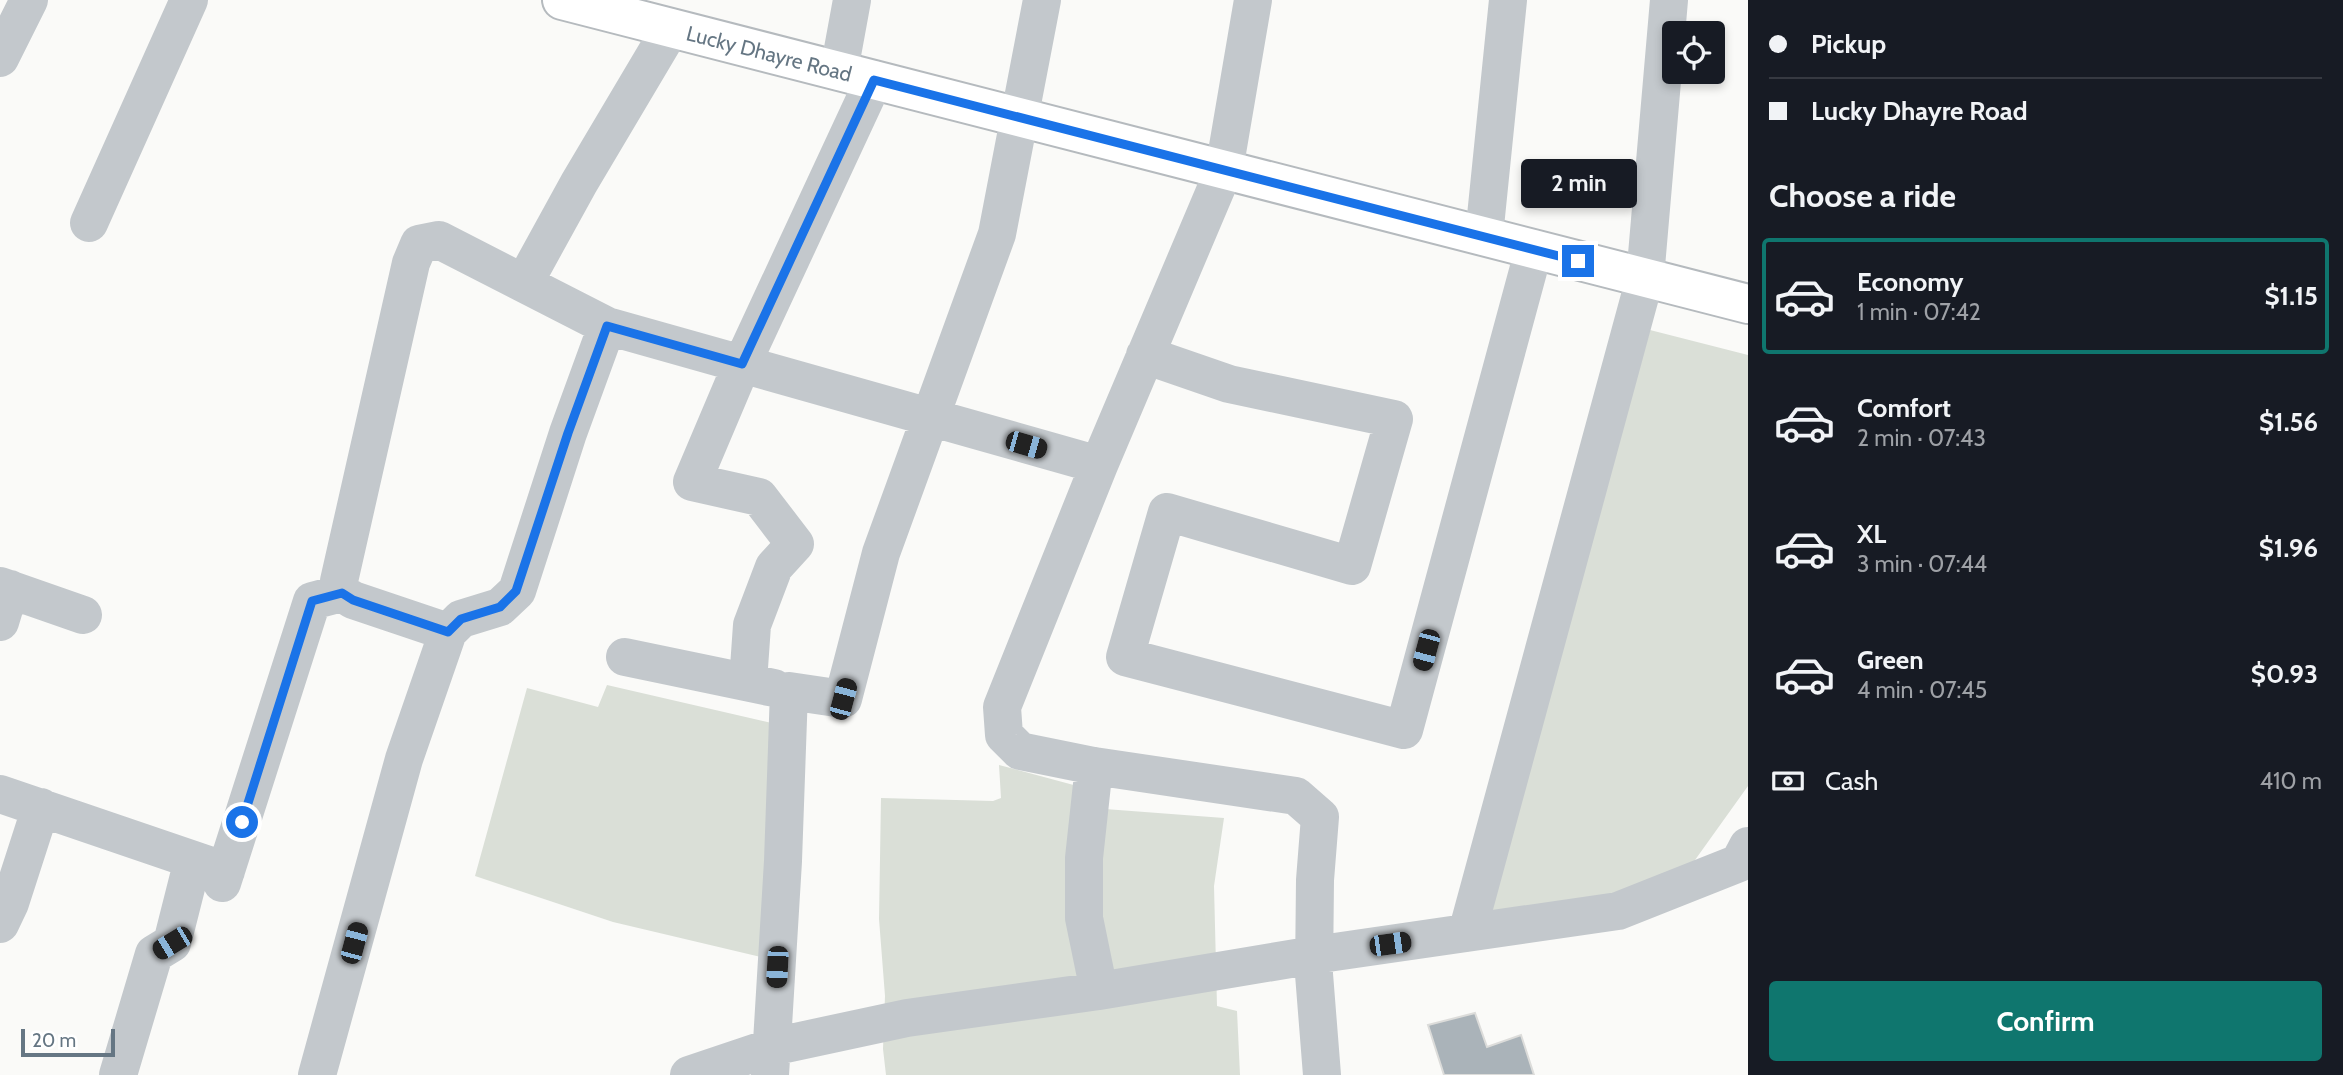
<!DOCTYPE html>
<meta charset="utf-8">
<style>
body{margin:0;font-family:Cabin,sans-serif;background:#20242c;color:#f1f3f6;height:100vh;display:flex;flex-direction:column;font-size:26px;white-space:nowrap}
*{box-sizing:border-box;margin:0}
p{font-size:23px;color:#9ea1a6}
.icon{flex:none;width:38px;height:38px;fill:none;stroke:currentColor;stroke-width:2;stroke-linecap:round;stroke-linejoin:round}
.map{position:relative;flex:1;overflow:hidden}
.panel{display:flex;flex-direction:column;background:#171b24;width:595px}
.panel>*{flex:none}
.hud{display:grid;align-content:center;height:154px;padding:0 21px;background:#171b24}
.buttons{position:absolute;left:1662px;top:21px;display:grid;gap:14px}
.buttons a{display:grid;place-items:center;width:63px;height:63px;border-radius:7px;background:#171b24;box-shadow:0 4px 10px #0003;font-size:35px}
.scale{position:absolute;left:21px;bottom:18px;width:94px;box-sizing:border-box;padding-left:7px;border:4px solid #657683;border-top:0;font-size:19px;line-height:24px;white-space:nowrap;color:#657683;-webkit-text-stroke:5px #fff;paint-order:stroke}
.end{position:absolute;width:32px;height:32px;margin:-16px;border:9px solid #1a73e8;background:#fff;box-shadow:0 0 0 4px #fff}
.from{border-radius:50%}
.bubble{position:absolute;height:49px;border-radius:7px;background:#171b24;box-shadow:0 4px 10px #0003;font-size:23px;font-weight:700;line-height:49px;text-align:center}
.car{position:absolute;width:21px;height:42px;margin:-21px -10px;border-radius:9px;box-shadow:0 0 5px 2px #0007;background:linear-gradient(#222 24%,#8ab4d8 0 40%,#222 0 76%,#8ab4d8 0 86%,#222 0)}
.hud b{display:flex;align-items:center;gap:24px;height:66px;font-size:26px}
.hud b+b{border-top:2px solid #363941}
.hud i{width:18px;height:18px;background:#f1f3f6}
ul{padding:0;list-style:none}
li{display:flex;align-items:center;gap:21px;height:116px;margin:0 14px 10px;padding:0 7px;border:4px solid transparent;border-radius:7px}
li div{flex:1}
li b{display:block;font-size:26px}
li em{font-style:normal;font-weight:700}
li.selected{border-color:#0f766e}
li>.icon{width:63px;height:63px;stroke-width:1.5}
h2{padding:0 21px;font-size:32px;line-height:84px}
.pay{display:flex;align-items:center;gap:18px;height:77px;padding:0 21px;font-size:26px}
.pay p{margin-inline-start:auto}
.action{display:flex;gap:14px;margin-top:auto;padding:14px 21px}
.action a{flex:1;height:80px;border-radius:7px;background:#0f766e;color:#fff;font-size:28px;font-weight:700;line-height:80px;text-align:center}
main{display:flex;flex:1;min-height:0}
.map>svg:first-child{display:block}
.green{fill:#dadfd7}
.building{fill:#aab3b9;stroke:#dcdcda;stroke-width:2}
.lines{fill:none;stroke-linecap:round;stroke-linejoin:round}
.major-casing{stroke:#b5babe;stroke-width:42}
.minor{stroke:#c3c8cc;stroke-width:38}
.major{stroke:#fff;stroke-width:38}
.route{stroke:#1a73e8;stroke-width:9}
.labels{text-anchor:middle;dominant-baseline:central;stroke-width:7;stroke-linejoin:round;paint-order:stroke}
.street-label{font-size:21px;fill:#657683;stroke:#fff}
</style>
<main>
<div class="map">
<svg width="1748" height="1075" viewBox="0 0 1748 1075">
<rect width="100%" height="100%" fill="#fafaf8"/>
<path class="green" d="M 1650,330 L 1748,355 L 1748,786 L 1690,867 L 1616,900 L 1486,919 Z
M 607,685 L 776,724 L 765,958 L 613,922 L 475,876 L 527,688 L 598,707 Z
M 999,765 L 1081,787 L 1105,809 L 1224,818 L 1214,886 L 1217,1006 L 1237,1011 L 1240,1075 L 886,1075 L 883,1049 L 885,996 L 879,919 L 881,798 L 993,801 L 1001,798 Z"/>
<path class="building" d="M 1475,1013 L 1487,1047 L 1521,1035 L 1534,1075 L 1444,1075 L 1428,1025 Z"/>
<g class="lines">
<defs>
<g id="major">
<path id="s1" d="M 562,0 L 1748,304"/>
</g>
</defs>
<use href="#major" class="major-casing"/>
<path class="minor" d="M 1253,0 L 1224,170 L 1099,465 L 1002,707 L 1004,735 L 1020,751 L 1094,766 L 1296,796 L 1320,817 L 1315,880 L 1314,974 L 1322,1075
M 0,58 L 29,0
M 839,71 L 852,0
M 89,223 L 189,0
M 1484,236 L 1508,0
M 524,283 L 579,183 L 671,28
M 1145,355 L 1229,384 L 1394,419 L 1352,566 L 1167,512 L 1125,657 L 1404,730 L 1534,249
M 0,586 L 83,615
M 0,622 L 10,589
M 448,632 L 353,600 L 342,593 L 339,581 L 411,263 L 419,244 L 439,240 L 607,326 L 1099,465
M 625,657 L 774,688
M 748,682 L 752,625 L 774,567 L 795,544 L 759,497 L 692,482 L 742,364 L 874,80
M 0,794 L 226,871
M 222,883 L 312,601 L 342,593
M 0,924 L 10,903 L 41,807
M 1467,933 L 1645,278 L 1669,0
M 1099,991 L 1314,955 L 1618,911 L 1739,863 L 1748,846
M 118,1075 L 154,954 L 172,943 L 193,860
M 317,1075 L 404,759 L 448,632 L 461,619 L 500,607 L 517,591 L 568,433 L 607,326
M 689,1075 L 772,1047 L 907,1018 L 1099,991 L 1084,918 L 1084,858 L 1094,766
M 770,1075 L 783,861 L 789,691 L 843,699 L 881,553 L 997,234 L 1042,0"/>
<use href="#major" class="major"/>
</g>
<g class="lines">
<path class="route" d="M 242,822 L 312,601 L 342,593 L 353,600 L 448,632 L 461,619 L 500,607 L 516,591 L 568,433 L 607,326 L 742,364 L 874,80 L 1578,261"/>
</g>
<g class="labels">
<g class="street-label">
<text stroke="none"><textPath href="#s1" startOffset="214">Lucky Dhayre Road</textPath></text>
</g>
</g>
</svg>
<div class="buttons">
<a><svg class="icon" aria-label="locate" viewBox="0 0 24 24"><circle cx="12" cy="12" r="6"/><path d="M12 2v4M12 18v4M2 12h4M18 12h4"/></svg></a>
</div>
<div class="scale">20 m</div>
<i class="end from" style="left:242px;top:822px"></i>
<i class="end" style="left:1578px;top:261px"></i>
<div class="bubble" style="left:1521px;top:159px;width:116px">2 min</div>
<i class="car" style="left:1026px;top:445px;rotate:106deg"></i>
<i class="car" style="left:1426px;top:650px;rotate:195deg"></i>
<i class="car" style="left:843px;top:699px;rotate:15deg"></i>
<i class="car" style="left:172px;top:943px;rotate:239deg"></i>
<i class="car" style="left:354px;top:943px;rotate:15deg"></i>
<i class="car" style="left:1390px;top:944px;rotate:82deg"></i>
<i class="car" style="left:777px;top:967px;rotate:183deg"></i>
</div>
<section class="panel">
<div class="hud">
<b><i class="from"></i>Pickup</b>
<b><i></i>Lucky Dhayre Road</b>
</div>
<h2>Choose a ride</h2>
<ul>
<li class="selected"><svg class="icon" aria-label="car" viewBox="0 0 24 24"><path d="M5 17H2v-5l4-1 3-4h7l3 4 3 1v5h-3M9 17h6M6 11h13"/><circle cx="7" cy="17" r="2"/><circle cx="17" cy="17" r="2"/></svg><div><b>Economy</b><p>1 min · 07:42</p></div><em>$1.15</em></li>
<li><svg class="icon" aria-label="car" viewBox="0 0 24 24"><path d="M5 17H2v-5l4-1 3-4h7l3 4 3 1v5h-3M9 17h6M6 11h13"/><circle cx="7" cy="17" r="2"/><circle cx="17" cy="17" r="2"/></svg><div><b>Comfort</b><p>2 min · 07:43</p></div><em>$1.56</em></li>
<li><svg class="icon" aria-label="car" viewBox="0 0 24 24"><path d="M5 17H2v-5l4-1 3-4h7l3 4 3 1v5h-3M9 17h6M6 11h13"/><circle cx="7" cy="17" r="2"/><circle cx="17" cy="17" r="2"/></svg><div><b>XL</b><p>3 min · 07:44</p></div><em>$1.96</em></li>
<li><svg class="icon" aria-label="car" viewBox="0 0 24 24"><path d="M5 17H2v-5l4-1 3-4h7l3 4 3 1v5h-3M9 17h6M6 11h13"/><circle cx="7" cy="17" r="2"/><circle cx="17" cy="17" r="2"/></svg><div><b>Green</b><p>4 min · 07:45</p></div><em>$0.93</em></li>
</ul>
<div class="pay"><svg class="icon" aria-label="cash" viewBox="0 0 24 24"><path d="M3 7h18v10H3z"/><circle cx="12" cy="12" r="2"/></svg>Cash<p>410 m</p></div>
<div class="action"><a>Confirm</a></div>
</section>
</main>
